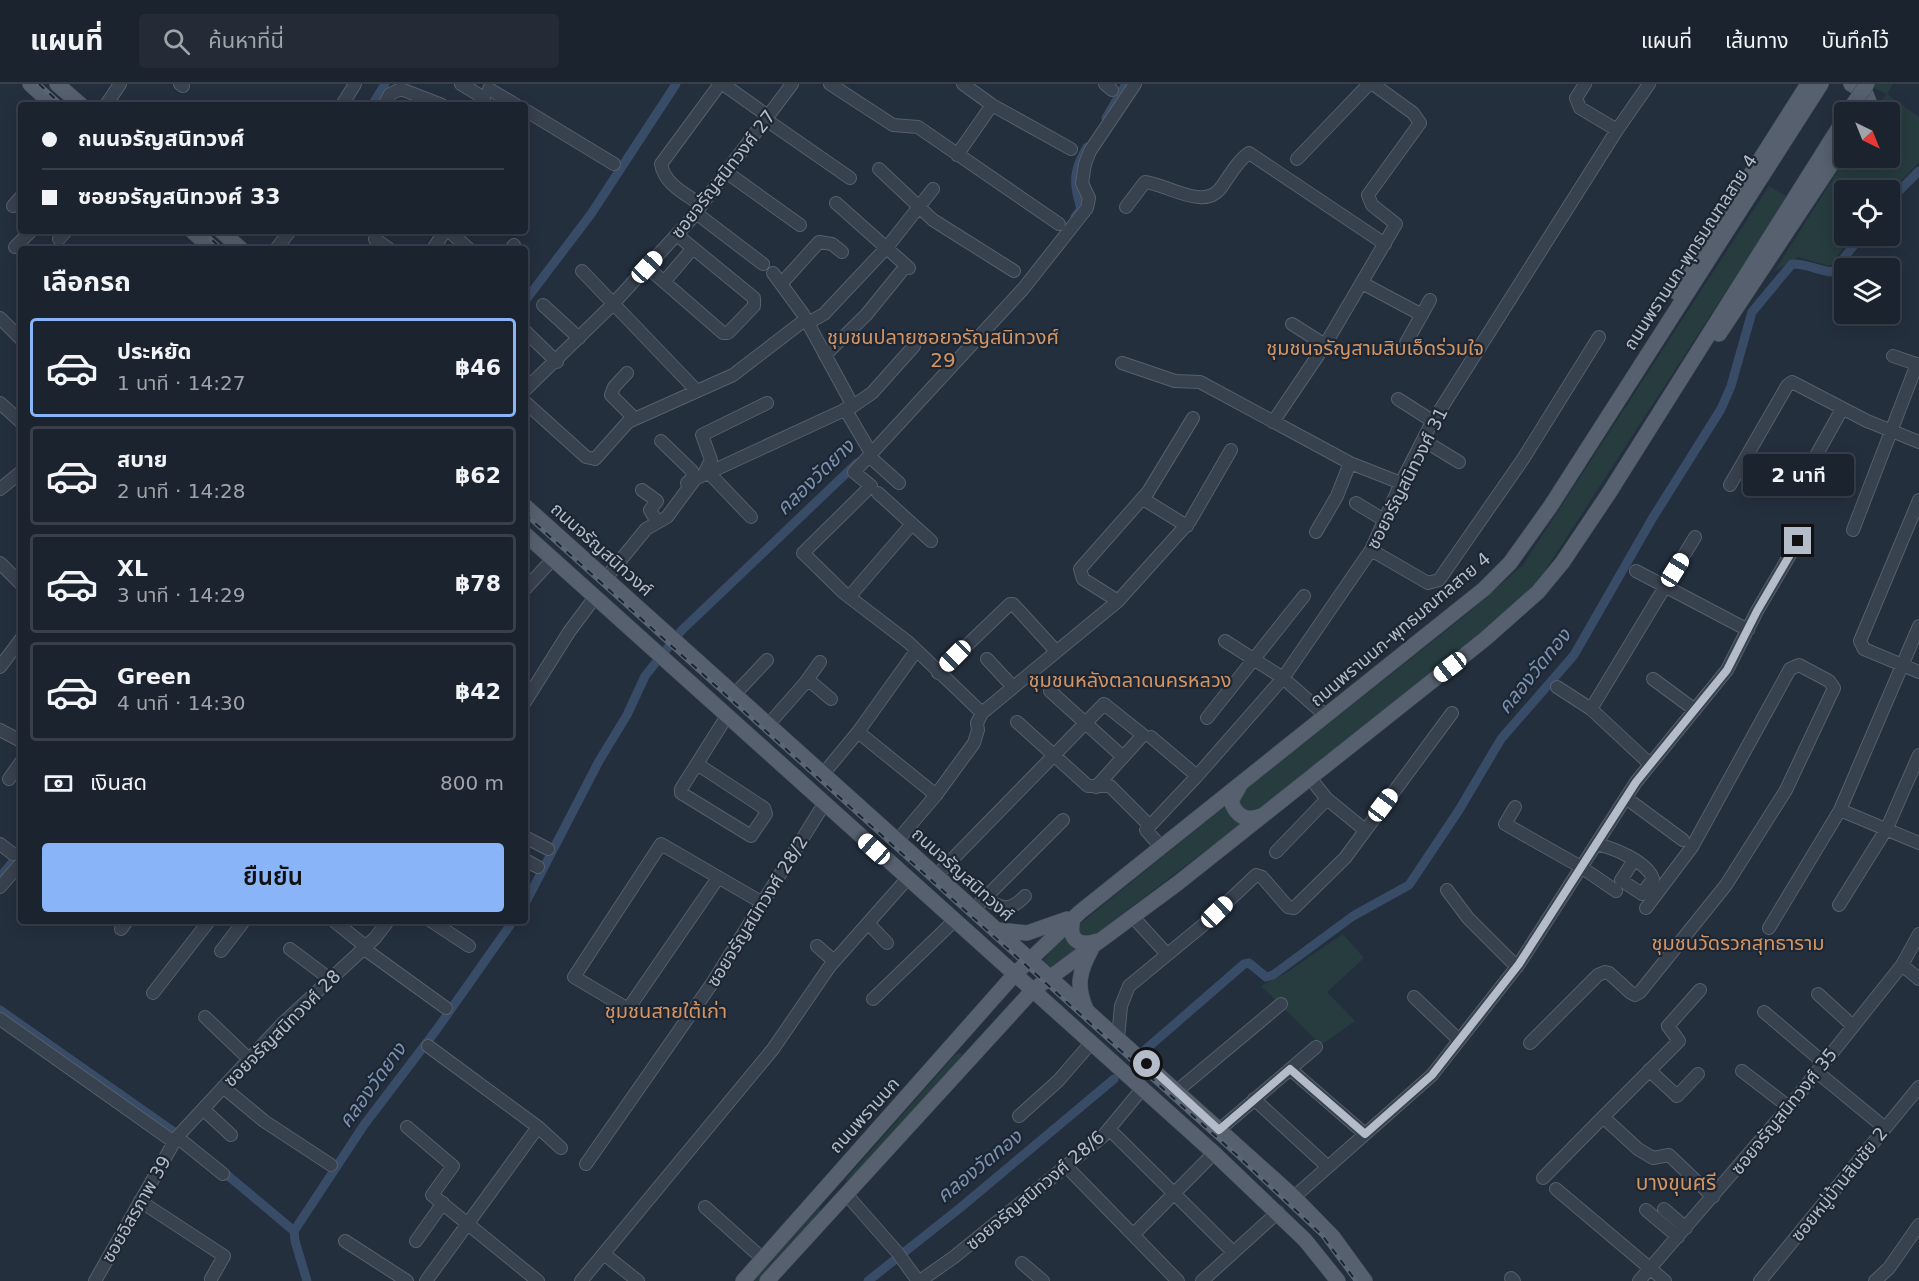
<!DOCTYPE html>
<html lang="th">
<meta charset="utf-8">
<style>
body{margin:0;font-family:"DejaVu Sans","Noto Sans Thai",sans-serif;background:#242b36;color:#f1f3f6;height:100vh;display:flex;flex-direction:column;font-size:22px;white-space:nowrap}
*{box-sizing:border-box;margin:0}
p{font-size:20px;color:#a0a4aa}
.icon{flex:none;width:33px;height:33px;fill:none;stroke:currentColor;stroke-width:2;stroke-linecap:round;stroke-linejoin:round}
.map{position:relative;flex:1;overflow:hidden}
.side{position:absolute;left:18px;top:162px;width:510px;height:678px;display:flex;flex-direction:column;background:#1b232e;border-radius:6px;box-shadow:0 3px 15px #0003,0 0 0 2px #39404a}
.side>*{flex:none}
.guide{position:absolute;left:18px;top:18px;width:510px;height:132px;border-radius:6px;box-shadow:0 3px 15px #0003,0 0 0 2px #39404a;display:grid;align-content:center;height:132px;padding:0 24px;background:#1b232e}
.needle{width:39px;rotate:137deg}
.fabs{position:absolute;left:1834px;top:18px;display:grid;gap:12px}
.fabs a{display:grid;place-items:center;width:66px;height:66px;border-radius:6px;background:#1b232e;box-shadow:0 3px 15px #0003,0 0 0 2px #39404a;font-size:30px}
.end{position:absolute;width:27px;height:27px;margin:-14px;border:8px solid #b4bcc9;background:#111;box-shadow:0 0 0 3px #111}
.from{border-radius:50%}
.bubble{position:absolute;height:42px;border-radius:6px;background:#1b232e;box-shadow:0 3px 15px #0003,0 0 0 2px #39404a;font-size:20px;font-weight:600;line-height:42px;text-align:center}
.car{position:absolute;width:18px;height:36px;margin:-18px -9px;border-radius:8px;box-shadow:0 0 4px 2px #0007;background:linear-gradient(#fff 24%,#345 0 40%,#fff 0 76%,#345 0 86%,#fff 0)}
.guide b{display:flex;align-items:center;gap:21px;height:57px;font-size:22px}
.guide b+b{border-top:2px solid #39404a}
.guide i{width:15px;height:15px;background:#f1f3f6}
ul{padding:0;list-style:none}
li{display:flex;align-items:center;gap:18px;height:99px;margin:0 12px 9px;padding:0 12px;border:3px solid #39404a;border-radius:6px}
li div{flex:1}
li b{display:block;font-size:22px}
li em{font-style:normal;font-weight:600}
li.on{border-color:#8ab4f8}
li>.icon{width:54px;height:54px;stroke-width:1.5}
h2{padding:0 24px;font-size:27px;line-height:72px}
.pay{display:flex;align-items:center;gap:15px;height:66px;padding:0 24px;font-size:22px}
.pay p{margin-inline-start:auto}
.primary-button{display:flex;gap:12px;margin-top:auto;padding:12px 24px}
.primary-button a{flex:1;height:69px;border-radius:6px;background:#8ab4f8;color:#111;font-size:24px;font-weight:600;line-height:69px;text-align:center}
header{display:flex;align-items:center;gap:36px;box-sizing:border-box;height:84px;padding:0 30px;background:#1b232e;border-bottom:2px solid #39404a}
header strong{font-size:28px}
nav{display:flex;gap:33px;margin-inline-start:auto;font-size:21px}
.search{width:420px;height:54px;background:#242b36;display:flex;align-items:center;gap:15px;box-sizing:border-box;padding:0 21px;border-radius:6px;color:#a0a4aa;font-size:22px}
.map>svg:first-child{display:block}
.green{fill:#263c3f}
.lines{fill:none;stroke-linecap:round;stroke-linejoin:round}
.canal{stroke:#394c67;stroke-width:9}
.minor-casing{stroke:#565f6c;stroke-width:14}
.major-casing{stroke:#414a57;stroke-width:16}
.minor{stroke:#38414e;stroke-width:12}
.major{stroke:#56606e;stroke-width:15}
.rail-casing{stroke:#5a6575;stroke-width:4.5}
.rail{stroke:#1d2633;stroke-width:2;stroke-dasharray:7;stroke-linecap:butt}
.major-bridge-casing{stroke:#414a57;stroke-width:16;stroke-linecap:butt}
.major-bridge{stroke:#56606e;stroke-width:15}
.route{stroke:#b4bcc9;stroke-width:8}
.labels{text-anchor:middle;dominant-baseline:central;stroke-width:4.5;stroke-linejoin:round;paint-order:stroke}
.street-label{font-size:18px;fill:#b4bcc9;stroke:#1d2633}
.neighbourhood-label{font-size:20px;fill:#d59563;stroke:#1d2633}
.water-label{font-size:20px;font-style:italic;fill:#7c92b1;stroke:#1d2633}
.quarter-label{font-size:21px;fill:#d59563;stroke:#1d2633}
</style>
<header>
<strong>แผนที่</strong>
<div class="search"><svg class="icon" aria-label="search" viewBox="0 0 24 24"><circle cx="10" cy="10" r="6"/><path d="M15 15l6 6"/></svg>ค้นหาที่นี่</div>
<nav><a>แผนที่</a><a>เส้นทาง</a><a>บันทึกไว้</a></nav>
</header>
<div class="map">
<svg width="1919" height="1197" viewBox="0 0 1919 1197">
<rect width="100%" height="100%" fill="#242f3e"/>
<path class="green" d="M 1867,0 L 1893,0 L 1887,10 L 1919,33 L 1919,78 L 1890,109 L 1890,106 L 1845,106 L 1845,152 L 1852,152 L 1830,182 L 1798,173 L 1774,188 L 1846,74 L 1890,74 L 1890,28 L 1875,28 L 1886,10 Z
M 1769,102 L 1787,113 L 1539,496 L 1512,524 L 1255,729 L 1250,731 L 1238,723 L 1240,710 L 1467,530 L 1523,481 Z
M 1228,720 L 1242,739 L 1093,852 L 1080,855 L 1076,843 Z
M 1343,850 L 1364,874 L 1327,908 L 1355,937 L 1321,961 L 1261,902 L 1286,889 Z
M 1064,851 L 1078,864 L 1048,886 L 1041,879 Z
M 960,969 L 964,971 L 848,1097 L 846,1095 L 955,971 Z
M 819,1124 L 822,1129 L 760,1197 L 752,1197 Z"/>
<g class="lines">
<path class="canal" d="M 372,21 L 385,0
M 1106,34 L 1126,0
M 1890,116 L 1919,87
M 1075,133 L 1081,125 C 1073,99 1073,86 1087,63
M 525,217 L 591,130 L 676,0
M 0,793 L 21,768
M 525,820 L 599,677 L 627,631 L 645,592 L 682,546 L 857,379
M 0,926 L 184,1055
M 1145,966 L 1244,880 L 1249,879 L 1266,893 L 1273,891 L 1353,832 L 1409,801 L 1459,726 L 1501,655 L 1574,571 L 1652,435 L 1721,325 L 1731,302 L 1752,228 L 1792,180 C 1806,179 1818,187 1833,188 L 1861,152
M 220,1085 L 294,1147
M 307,1197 L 295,1157 L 294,1147 L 364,1041 L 437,945 L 513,837
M 868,1197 L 960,1124 L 1114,995"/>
<defs>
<path id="minor" d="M 180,0 L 183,2
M 461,0 L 484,14
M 723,0 L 768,32
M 830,0 L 893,41 L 918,43 L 1059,140
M 963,0 L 992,21 L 1071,65
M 1105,0 L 1112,6
M 1585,0 L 1576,14 L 1580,24 L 1617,46
M 489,5 L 516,21
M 106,21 L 120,0
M 342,21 L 355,0
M 384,21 L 390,10 L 401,5 L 442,21
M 525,26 L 614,80
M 765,35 L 850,94
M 957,71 L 992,21
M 1297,75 L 1369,0
M 879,85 L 933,136 L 1014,187
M 726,88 L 800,141
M 836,119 L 909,184
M 701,121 C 686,110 664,100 661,80 L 720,0
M 13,122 L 21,113
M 1126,123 L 1145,98 C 1166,100 1203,126 1220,105 C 1229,93 1237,77 1249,69 L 1385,160
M 696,129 L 763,180
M 449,147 L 469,165
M 59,155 L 66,147
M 375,155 L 389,165
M 15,163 L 31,147
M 276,165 L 290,147
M 433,165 L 445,147
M 511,165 L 514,161
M 647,183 L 723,249 L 728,249 L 754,222 L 754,214 L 677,151
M 582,187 L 697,307
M 773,189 L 803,230 L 853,322
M 664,198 L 693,164
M 1362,199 L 1422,231
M 781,200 L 819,158 L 832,160 L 842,168
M 543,221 L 579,254
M 0,234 L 21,255
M 808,239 L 824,230 L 888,162 L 933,105
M 1292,240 L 1325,261
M 525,247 L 557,278
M 1406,259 L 1430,216
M 825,271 L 866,231 L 901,188
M 1893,272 L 1919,281
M 1122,279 L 1175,297 L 1200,298 L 1350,379 L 1401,399
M 627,289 L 614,303 L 611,311 L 635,335
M 525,306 L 613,220 L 691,135 L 792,0
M 1398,315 L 1434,338
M 525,318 L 586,373 L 595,375 L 628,338 L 733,291 L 806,235
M 0,319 L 21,338
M 845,325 L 871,369
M 1273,338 L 1325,261 L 1396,140 L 1372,121 L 1368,111 L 1420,39 L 1413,29 L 1373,0
M 1423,356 L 1459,378
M 661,357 L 692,387 L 693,393 L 687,399
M 869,372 L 1023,205 L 1087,124 L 1089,114 L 1082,99 L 1085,80 L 1090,67 L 1135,0
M 1745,375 L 1791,399 L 1803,395 L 1842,325
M 709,389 L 751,433
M 704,390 L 711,376 L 702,351 L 767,319
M 899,399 L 869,372 L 854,388 L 871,402 L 803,469 L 844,509 L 908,558 L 982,629
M 1730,401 L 1787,302 L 1792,298 L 1867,337 L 1919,358
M 0,405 L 21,388
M 642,406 L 657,417 L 650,426 L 657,438
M 878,409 L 931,457
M 1143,415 L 1187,442
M 1919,416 L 1860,557 L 1864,565 L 1919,588
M 1356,419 L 1384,436
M 1853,446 L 1917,280
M 1316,448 L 1337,412 L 1350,379
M 1371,466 L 1428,499 L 1439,496 L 1523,375 L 1599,253
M 0,479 L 21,500
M 1636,487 L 1748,546
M 606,494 L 646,445 L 667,433 L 695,395 L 853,322 L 872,309 L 914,262
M 525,505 L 553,475
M 849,513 L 912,440
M 1118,517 L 1083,495 L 1080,485 L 1148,408 L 1193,334
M 1225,557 L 1283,594 L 1326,632
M 987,575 L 1013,603
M 0,583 L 21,555
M 938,589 L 1010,520 L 1013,520 L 1056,567
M 1653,595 L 1695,626
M 805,599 L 820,578
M 1557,603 L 1591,625
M 1050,607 L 1123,673
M 735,610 L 767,576
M 525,618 L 569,548 L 595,513
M 1207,634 L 1304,512
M 1017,638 L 1088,702 L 1110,702 L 1150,742
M 769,640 L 805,599 L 812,599 L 831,615
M 0,646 L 21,657
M 858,648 L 936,711
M 1151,653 L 1197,692
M 697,680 L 764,724 L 766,730 L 751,752 L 681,709 L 681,705 L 727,632
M 1650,680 L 1591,625 L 1695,453
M 824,689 L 858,648 L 916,567
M 1310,694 L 1327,715 L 1365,746
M 9,695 L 21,678
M 1626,714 L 1683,756
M 1515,723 L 1505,740 L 1581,783 L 1616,807
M 1840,726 L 1919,759
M 525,753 L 548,765
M 897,757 L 936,711 L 974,659 L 978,646 L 977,639 L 982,629 L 1118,517 L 1190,437 L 1231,366
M 0,760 L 13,770
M 1596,760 C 1613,764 1647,777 1653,795 L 1642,810 L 1621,796 L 1634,776
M 1161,763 L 1146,746 L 1197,692 L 1283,594 L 1371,466 L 1401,399 L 1430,342 L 1617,46 L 1649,0
M 1276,768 L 1327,715
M 525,776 L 538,783
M 936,792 L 1104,620 L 1143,651 L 1096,703
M 718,794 L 628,925 L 574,893 L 661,760 L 761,818
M 0,803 L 21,779
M 1447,806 L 1468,834 L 1517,883
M 986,814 C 1001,826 1011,827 1025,812
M 1839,821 L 1887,744 L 1919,671
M 974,825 L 1063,736
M 1133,833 L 1166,869
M 334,837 L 365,862
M 431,837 L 469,862
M 868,839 L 887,859
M 1769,844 L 1840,726 L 1919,542
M 121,845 L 127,837
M 817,862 L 834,877
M 363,864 L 446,924
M 290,865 L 330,895
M 221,867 L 244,837
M 1902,881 L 1919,895
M 153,909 L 209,837
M 1818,910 L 1853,942
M 1414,913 L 1459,956
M 873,915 L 954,837
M 1764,928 L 1824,979
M 205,933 L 249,975
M 0,935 L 174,1058
M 1118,954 L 1121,922 L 1129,902 L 1202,842 L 1256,791 L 1262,793 L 1288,823 L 1294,824 L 1345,774 L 1452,629
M 1530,959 L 1598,891 L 1605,888 L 1609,889 L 1631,909 L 1635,911 L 1640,908 L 1726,801 L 1786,706 L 1834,604 L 1829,597 L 1799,581 L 1790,585 L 1692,763 L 1646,824
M 1290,985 L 1365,1050
M 1649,986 L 1677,1012 L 1698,990
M 1742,987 L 1789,1023
M 1817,988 L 1885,1044
M 223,1003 L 264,1037 L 331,1081
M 1177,1007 L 1281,920
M 1254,1015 L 1328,1083
M 203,1025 L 231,1051
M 1019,1032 L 1058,997 L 1091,959
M 1603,1033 L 1679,957 L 1668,942 L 1700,906
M 407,1043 L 453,1082 L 432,1111 L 538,1197
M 538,1043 L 561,1064
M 1109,1045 L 1233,1168
M 1219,1046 L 1316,963
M 177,1053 L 223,1090
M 586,1080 L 713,898 L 824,720
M 1066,1082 L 1178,1197
M 1543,1094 L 1603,1033 L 1638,1065 L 1653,1074 L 1669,1071 L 1713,1113
M 1556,1105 L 1665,1197
M 846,1110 L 897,1168 L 918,1197
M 1294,1113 L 1432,991 L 1519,880 L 1636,698 L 1727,586 L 1757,527 L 1798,457
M 140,1117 L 224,1172 L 211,1195
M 705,1123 L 763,1175
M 1664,1125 L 1686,1144
M 1646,1126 L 1678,1153
M 1133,1151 L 1214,1069
M 345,1157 L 407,1197
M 416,1157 L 443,1119
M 604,1170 L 638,1197
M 1022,1179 L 1043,1197
M 1511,1194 L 1514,1197
M 95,1197 L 177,1053 L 282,940 L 375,854 L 388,837
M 426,1197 L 538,1043 L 428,962
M 581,1197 L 773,965 L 830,882 L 907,795
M 920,1197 L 954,1173 L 1103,1052 L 1142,1005
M 1202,1197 L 1278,1128
M 1639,1197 L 1789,1023 L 1902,881 L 1919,850
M 1760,1197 L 1919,1003
M 1875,1197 L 1889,1184 L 1919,1141"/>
<path id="major" d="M 30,0 L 53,21
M 57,0 L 81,21
M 1851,0 L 1865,8 L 1870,20 L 1865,28
M 192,147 L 212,165
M 221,147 L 241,165
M 1676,208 L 1808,0
M 1719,250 L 1845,60
M 525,422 L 1294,1113 L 1333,1153 L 1365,1197
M 525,450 L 1214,1069 L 1305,1156 L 1338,1197
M 1239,703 L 1231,717 C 1236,732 1246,738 1261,732
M 1073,835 C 1068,856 1078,863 1098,857
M 998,846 L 1027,849 L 1067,835
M 1086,925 C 1076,902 1079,888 1091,866
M 743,1197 L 1014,891 L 1080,828 L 1484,505 L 1510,479 L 1550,423 L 1821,0
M 767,1197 L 1032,907 L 1178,799 L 1310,694 L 1485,555 L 1538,508 L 1562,479 L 1609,409 L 1845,34"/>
</defs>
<use href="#minor" class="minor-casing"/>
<use href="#major" class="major-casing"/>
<use href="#minor" class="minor"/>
<use href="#major" class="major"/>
<defs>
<path id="rail" d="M 39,0 L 62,21
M 202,147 L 222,165
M 525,430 L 1240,1074 L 1322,1151 L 1356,1197"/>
</defs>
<use href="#rail" class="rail-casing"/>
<use href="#rail" class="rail"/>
<defs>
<path id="major-bridge" d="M 1848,28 L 1867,0"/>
</defs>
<use href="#major-bridge" class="major-bridge-casing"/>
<use href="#major-bridge" class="major-bridge"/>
</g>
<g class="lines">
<path class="route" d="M 1147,980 L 1219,1046 L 1290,985 L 1365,1050 L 1432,991 L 1519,880 L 1636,698 L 1727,586 L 1757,527 L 1798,457"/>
</g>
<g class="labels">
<g class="street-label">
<text transform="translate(723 90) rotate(-52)">ซอยจรัญสนิทวงศ์ 27</text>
<text transform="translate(1690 168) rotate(-57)">ถนนพรานนก-พุทธมณฑลสาย 4</text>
<text transform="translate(1407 394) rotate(-63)">ซอยจรัญสนิทวงศ์ 31</text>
<text transform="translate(602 465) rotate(42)">ถนนจรัญสนิทวงศ์</text>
<text transform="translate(1400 545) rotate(-40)">ถนนพรานนก-พุทธมณฑลสาย 4</text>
<text transform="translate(963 790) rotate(42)">ถนนจรัญสนิทวงศ์</text>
<text transform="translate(757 827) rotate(-58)">ซอยจรัญสนิทวงศ์ 28/2</text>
<text transform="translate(282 944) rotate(-45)">ซอยจรัญสนิทวงศ์ 28</text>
<text transform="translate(1784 1027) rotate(-51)">ซอยจรัญสนิทวงศ์ 35</text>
<text transform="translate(864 1031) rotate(-48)">ถนนพรานนก</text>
<text transform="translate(1839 1100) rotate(-51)">ซอยหมู่บ้านสินชัย 2</text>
<text transform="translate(1035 1106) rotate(-40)">ซอยจรัญสนิทวงศ์ 28/6</text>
<text transform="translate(136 1125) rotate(-60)">ซอยอิสรภาพ 39</text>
</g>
<g class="neighbourhood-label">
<text x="943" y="253">ชุมชนปลายซอยจรัญสนิทวงศ์<tspan x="943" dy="23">29</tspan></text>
<text x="1375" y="264">ชุมชนจรัญสามสิบเอ็ดร่วมใจ</text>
<text x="1130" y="596">ชุมชนหลังตลาดนครหลวง</text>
<text x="1738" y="859">ชุมชนวัดรวกสุทธาราม</text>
<text x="666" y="927">ชุมชนสายใต้เก่า</text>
</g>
<g class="water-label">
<text transform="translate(815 393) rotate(-44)">คลองวัดยาง</text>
<text transform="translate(1534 587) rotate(-51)">คลองวัดทอง</text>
<text transform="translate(372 1001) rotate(-54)">คลองวัดยาง</text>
<text transform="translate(979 1082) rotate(-39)">คลองวัดทอง</text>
</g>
<g class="quarter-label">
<text x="1676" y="1099">บางขุนศรี</text>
</g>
</g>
</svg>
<div class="fabs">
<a><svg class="needle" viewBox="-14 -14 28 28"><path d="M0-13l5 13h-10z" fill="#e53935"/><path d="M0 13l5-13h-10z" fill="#a0a4aa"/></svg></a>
<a><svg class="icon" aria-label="locate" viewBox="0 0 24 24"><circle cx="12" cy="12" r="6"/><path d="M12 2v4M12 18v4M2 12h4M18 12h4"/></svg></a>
<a><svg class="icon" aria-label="layers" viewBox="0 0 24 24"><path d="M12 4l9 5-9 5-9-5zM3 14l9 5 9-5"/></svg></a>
</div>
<i class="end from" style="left:1147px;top:980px"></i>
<i class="end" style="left:1798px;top:457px"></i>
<div class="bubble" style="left:1743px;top:370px;width:111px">2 นาที</div>
<i class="car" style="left:647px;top:183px;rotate:43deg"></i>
<i class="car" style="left:1675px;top:486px;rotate:32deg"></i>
<i class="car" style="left:955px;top:572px;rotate:225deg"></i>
<i class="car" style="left:1450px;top:583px;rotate:232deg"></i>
<i class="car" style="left:1383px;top:721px;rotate:37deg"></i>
<i class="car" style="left:874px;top:765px;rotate:312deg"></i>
<i class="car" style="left:1217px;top:828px;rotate:46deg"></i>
<div class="guide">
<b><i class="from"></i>ถนนจรัญสนิทวงศ์</b>
<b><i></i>ซอยจรัญสนิทวงศ์ 33</b>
</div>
<section class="side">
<h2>เลือกรถ</h2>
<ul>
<li class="on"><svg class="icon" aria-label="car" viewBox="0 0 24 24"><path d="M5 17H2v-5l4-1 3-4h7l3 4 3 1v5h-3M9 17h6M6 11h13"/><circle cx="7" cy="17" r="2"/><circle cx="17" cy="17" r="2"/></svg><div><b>ประหยัด</b><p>1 นาที · 14:27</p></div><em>฿46</em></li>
<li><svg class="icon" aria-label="car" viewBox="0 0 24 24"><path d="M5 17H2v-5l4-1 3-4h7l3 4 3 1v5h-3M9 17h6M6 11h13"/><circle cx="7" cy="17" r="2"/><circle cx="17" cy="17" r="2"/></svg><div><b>สบาย</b><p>2 นาที · 14:28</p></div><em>฿62</em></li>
<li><svg class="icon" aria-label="car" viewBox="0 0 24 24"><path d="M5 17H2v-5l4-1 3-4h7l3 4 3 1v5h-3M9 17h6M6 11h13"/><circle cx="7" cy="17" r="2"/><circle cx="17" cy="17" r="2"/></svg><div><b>XL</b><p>3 นาที · 14:29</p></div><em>฿78</em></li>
<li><svg class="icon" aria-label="car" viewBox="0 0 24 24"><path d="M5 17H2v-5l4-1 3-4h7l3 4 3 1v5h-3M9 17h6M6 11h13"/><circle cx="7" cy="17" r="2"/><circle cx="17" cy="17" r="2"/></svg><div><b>Green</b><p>4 นาที · 14:30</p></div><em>฿42</em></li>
</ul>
<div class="pay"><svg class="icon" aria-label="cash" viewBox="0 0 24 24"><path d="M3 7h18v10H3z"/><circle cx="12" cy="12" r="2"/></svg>เงินสด<p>800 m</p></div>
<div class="primary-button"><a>ยืนยัน</a></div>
</section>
</div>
